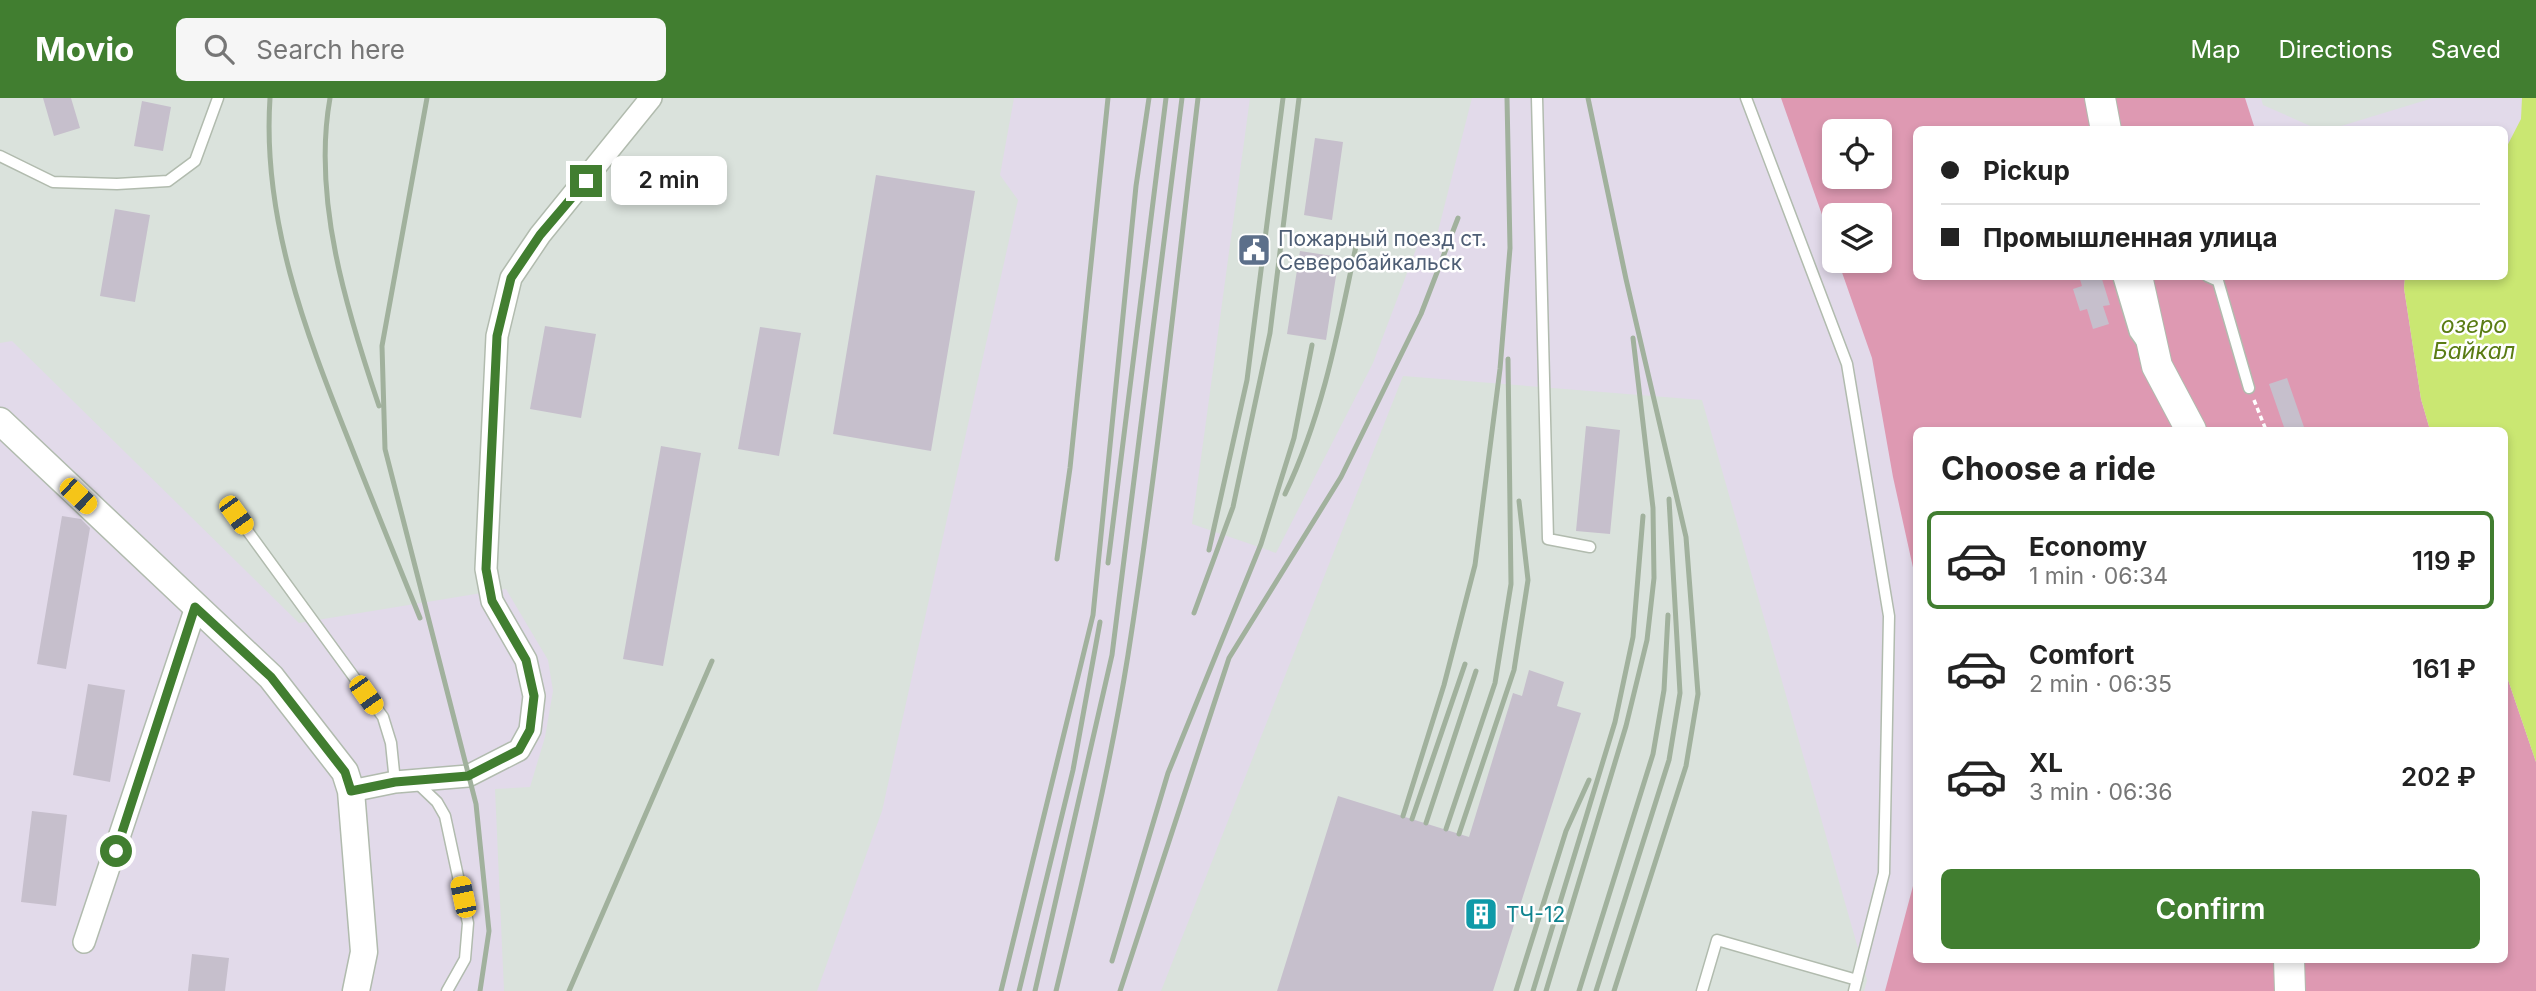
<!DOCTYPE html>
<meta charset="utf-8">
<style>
body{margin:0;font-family:Inter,sans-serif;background:#f6f6f6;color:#222;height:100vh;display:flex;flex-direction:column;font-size:26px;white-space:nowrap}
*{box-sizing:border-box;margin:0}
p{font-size:23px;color:#767676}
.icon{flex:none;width:38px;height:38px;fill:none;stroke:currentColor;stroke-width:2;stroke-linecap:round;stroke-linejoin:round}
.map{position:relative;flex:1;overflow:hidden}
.sheet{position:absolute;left:1913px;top:329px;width:595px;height:536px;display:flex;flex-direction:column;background:#fff;border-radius:10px;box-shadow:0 4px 10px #0003}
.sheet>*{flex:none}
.hud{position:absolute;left:1913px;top:28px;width:595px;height:154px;border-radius:10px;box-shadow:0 4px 10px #0003;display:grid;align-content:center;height:154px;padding:0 28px;background:#fff}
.tools{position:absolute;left:1822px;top:21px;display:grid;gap:14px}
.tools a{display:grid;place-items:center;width:70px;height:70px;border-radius:10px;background:#fff;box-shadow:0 4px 10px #0003;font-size:35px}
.end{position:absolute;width:32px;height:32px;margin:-16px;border:9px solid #417e30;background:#fff;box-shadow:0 0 0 4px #fff}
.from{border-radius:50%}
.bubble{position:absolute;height:49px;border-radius:10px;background:#fff;box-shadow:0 4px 10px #0003;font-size:23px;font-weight:600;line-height:49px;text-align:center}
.car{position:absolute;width:21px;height:42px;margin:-21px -10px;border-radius:9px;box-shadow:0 0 5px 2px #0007;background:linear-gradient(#f5c518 24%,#345 0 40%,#f5c518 0 76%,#345 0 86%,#f5c518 0)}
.hud b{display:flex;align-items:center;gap:24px;height:66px;font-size:26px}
.hud b+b{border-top:2px solid #e0e0e0}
.hud i{width:18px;height:18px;background:#222}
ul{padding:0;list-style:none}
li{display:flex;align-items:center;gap:21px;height:98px;margin:0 14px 10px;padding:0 14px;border:4px solid transparent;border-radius:10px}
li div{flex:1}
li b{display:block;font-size:26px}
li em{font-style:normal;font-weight:600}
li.on{border-color:#417e30}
li>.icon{width:63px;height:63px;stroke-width:1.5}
h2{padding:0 28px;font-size:32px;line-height:84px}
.action{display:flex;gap:14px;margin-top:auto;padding:14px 28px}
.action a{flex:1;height:80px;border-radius:10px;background:#417e30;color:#fff;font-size:28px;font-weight:600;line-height:80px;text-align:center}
header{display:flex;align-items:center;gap:42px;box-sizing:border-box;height:98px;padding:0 35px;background:#417e30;color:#fff}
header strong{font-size:33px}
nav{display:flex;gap:38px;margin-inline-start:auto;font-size:24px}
.search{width:490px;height:63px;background:#f6f6f6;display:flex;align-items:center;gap:18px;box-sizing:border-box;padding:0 24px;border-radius:10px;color:#767676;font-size:26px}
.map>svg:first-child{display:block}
.industrial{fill:#dae2dc}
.green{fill:#de99b2;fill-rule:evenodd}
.water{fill:#cae772}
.building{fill:#c6bfcc}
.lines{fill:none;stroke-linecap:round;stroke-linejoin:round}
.service-casing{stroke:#b1bbae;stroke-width:13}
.minor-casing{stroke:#b1bbae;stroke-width:24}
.tertiary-casing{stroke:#b1bbae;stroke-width:29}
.secondary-casing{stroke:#b1bbae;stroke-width:32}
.path{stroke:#fff;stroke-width:3.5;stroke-dasharray:5 3.5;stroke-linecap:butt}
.service{stroke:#fff;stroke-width:10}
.minor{stroke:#fff;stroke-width:21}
.tertiary{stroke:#fff;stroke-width:26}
.secondary{stroke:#fff;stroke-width:30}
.rail{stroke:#a1b19d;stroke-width:5}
.route{stroke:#417e30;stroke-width:9}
.labels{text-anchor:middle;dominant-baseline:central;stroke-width:5;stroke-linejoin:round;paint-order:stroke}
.service-label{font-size:21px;fill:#4e5e75;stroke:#fff;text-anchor:start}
.culture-label{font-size:21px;fill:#0d838f;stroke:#fff;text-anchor:start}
.water-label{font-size:23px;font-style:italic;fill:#5a7c14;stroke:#fff}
</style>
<header>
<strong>Movio</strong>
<div class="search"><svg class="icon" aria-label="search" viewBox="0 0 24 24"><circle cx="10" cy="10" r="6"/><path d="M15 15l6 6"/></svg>Search here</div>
<nav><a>Map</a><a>Directions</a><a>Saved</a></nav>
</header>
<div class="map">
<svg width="2536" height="893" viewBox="0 0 2536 893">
<rect width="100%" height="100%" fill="#e2daea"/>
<path class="industrial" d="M 0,0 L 1014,0 L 1000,77 L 1018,102 L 882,713 L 817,893 L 504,893 L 495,691 L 530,689 L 545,639 L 553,593 L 548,562 L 506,491 L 299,525 L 12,243 L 0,245 Z
M 1250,0 L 1472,0 L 1436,141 L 1421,138 L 1373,265 L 1276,455 L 1192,426 Z
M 2261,0 L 2433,0 L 2328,32 L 2317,31 L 2263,7 Z
M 1403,278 L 1702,302 L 1867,882 L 1864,893 L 1161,893 Z"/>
<path class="green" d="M 1781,0 L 2245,0 L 2255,31 L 1916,32 L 1916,178 L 2405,179 L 2404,190 L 2421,301 L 2430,332 L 1916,332 L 1916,483 L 1893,379 L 1872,260 L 1838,163 L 1880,163 L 1880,117 L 1834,117 L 1834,151 ZM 1834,33 L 1880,33 L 1880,79 L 1834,79 Z
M 2504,570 L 2536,664 L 2536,893 L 1885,893 L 1913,788 L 1916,686 L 1916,861 L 2504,861 Z"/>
<path class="water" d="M 2522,0 L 2536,0 L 2536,664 L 2504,570 L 2504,332 L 2430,332 L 2421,301 L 2404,190 L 2405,179 L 2504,178 L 2504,54 L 2521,21 Z"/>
<path class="building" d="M 43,0 L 71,0 L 80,30 L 54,38 Z
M 142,3 L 171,9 L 163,53 L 134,48 Z
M 1315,40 L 1343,44 L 1332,122 L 1304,117 Z
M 876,77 L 975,93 L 931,353 L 833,336 Z
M 115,111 L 150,117 L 135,204 L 100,198 Z
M 1300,153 L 1339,159 L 1326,242 L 1287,236 Z
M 2079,178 L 2101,178 L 2110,207 L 2103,208 L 2109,226 L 2093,231 L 2087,211 L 2080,213 L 2073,191 L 2082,188 Z
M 545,228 L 596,236 L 581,320 L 530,311 Z
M 760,229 L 801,235 L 779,358 L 738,351 Z
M 2287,280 L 2305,332 L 2285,332 L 2269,286 Z
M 1586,328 L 1620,332 L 1610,436 L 1576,433 Z
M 661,348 L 701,355 L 663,568 L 623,561 Z
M 62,418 L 81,421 L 90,430 L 66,571 L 37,566 Z
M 1529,572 L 1564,584 L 1557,608 L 1581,615 L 1493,893 L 1277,893 L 1338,698 L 1469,739 L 1513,595 L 1522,598 Z
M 88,586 L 125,592 L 110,684 L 73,677 Z
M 32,713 L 67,717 L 56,808 L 21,804 Z
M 192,856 L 229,860 L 225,893 L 188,893 Z"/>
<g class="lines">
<defs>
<path id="service" d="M 1537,0 L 1548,441 L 1590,449
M 1746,0 L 1847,266 L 1889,518 L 1884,775 L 1854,893
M 0,58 L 53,84 L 117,86 L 168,83 L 195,63 L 218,0
M 2118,178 L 2135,235 L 2142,245
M 2207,178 L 2218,183 L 2249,290
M 236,417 L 383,619 L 391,645 L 395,684
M 415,683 L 437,704 L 445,718 L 468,825 L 465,861 L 447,893
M 1702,893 L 1717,842 L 1857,882"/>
<path id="minor" d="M 351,693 L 395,684 L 468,678 L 519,652 L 530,632 L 534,598 L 526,562 L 492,503 L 486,471 L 497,238 L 511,180 L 540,137 L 651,0
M 84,844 L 196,509"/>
<path id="tertiary" d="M 0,323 L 271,579 L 345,674 L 351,693 L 364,854 L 356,893"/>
<path id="secondary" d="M 2100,0 L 2106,32
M 2137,178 L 2157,268 L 2191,332
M 2289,861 L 2290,893"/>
</defs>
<use href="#service" class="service-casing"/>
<use href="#minor" class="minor-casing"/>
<use href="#tertiary" class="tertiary-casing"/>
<use href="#secondary" class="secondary-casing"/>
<path class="path" d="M 2254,302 L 2266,332"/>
<use href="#service" class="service"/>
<use href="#minor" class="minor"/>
<use href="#tertiary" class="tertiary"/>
<use href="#secondary" class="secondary"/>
<path class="rail" d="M 270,0 C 262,120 305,233 349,343 C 372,402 396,461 420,520
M 330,0 C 312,101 347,213 379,308
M 427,0 L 382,248 L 385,351 L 476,706 L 489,833 L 480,893
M 1588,0 L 1626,181 L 1686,439 L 1698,596 L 1686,668 L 1614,893
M 1285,396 C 1323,316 1338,234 1356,148
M 1209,452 L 1247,282 L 1283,0
M 1057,461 L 1070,370 L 1108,0
M 1108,465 L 1166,0
M 1194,515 L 1233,409 L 1270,235 L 1299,0
M 1403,718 L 1444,587 L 1475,467 L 1500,271 L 1510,150 L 1507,0
M 1412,721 L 1465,566
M 1426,725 L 1476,573
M 1446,731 L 1495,585 L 1511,486 L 1508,261
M 1459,736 L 1514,572 L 1528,482 L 1519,403
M 1112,863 L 1168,675 L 1261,446 L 1294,340 L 1312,247
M 569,893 L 712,563
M 1001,893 L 1093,517 L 1136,88 L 1149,0
M 1019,893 L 1073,672 L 1100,524
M 1035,893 L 1112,557 L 1182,0
M 1056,893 C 1083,782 1110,670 1128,557 C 1157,372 1176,186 1198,0
M 1120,893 L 1229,560 L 1341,379 L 1421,216 L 1458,120
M 1516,893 L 1566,733 L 1589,682
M 1533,893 L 1615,624 L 1633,539 L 1643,418
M 1546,893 L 1626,628 L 1647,542 L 1654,480 L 1653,410 L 1633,240
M 1579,893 L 1653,656 L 1664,592 L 1668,517
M 1596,893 L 1669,662 L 1680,595 L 1669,401"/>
</g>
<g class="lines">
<path class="route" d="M 116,753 L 195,509 L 271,579 L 345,674 L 351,693 L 395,684 L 468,678 L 519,652 L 530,632 L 534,598 L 526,562 L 492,503 L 486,471 L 497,238 L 511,180 L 540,137 L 586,83"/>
</g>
<defs>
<symbol id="civic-square" viewBox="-11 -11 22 22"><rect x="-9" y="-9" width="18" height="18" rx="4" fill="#5c6f8a" stroke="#fff"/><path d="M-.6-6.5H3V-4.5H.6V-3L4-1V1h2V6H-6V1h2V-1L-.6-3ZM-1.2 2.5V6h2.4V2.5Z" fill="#fff"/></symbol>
<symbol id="building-square" viewBox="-11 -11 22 22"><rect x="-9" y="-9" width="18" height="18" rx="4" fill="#0f9aa8" stroke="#fff"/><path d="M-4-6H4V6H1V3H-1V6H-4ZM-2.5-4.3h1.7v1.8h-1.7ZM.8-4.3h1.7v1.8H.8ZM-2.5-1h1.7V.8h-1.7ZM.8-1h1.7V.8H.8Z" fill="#fff"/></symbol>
</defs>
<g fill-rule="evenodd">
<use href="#civic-square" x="1235" y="133" width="38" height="38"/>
<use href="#building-square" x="1462" y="797" width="38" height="38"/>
</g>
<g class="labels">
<g class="service-label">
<text x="1278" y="140">Пожарный поезд ст.<tspan x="1278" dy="24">Северобайкальск</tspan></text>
</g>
<g class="culture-label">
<text x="1506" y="816">ТЧ-12</text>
</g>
<g class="water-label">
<text x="2474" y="227">озеро<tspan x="2474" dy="26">Байкал</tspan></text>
</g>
</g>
</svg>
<div class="tools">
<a><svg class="icon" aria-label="locate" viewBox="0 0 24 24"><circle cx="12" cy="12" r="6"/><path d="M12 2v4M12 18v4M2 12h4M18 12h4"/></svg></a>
<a><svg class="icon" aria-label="layers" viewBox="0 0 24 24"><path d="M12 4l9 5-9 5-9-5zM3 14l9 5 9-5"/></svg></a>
</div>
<i class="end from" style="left:116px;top:753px"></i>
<i class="end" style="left:586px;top:83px"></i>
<div class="bubble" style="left:611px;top:58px;width:116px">2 min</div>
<i class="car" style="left:78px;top:398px;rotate:133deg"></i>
<i class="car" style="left:236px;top:417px;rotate:144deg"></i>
<i class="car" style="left:366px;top:597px;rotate:145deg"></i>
<i class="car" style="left:463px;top:799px;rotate:348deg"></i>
<div class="hud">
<b><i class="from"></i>Pickup</b>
<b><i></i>Промышленная улица</b>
</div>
<section class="sheet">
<h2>Choose a ride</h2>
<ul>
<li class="on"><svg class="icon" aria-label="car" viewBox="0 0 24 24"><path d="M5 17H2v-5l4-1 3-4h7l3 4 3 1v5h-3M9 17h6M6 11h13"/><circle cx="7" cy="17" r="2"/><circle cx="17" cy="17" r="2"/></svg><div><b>Economy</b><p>1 min · 06:34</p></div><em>119 ₽</em></li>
<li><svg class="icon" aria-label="car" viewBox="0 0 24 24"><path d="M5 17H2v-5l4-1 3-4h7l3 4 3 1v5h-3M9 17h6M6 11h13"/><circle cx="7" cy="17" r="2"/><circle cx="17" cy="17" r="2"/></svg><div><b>Comfort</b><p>2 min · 06:35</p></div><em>161 ₽</em></li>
<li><svg class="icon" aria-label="car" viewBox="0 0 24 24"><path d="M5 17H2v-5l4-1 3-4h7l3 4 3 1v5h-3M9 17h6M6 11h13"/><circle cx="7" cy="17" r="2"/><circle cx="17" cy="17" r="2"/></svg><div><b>XL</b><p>3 min · 06:36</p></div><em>202 ₽</em></li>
</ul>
<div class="action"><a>Confirm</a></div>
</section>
</div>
